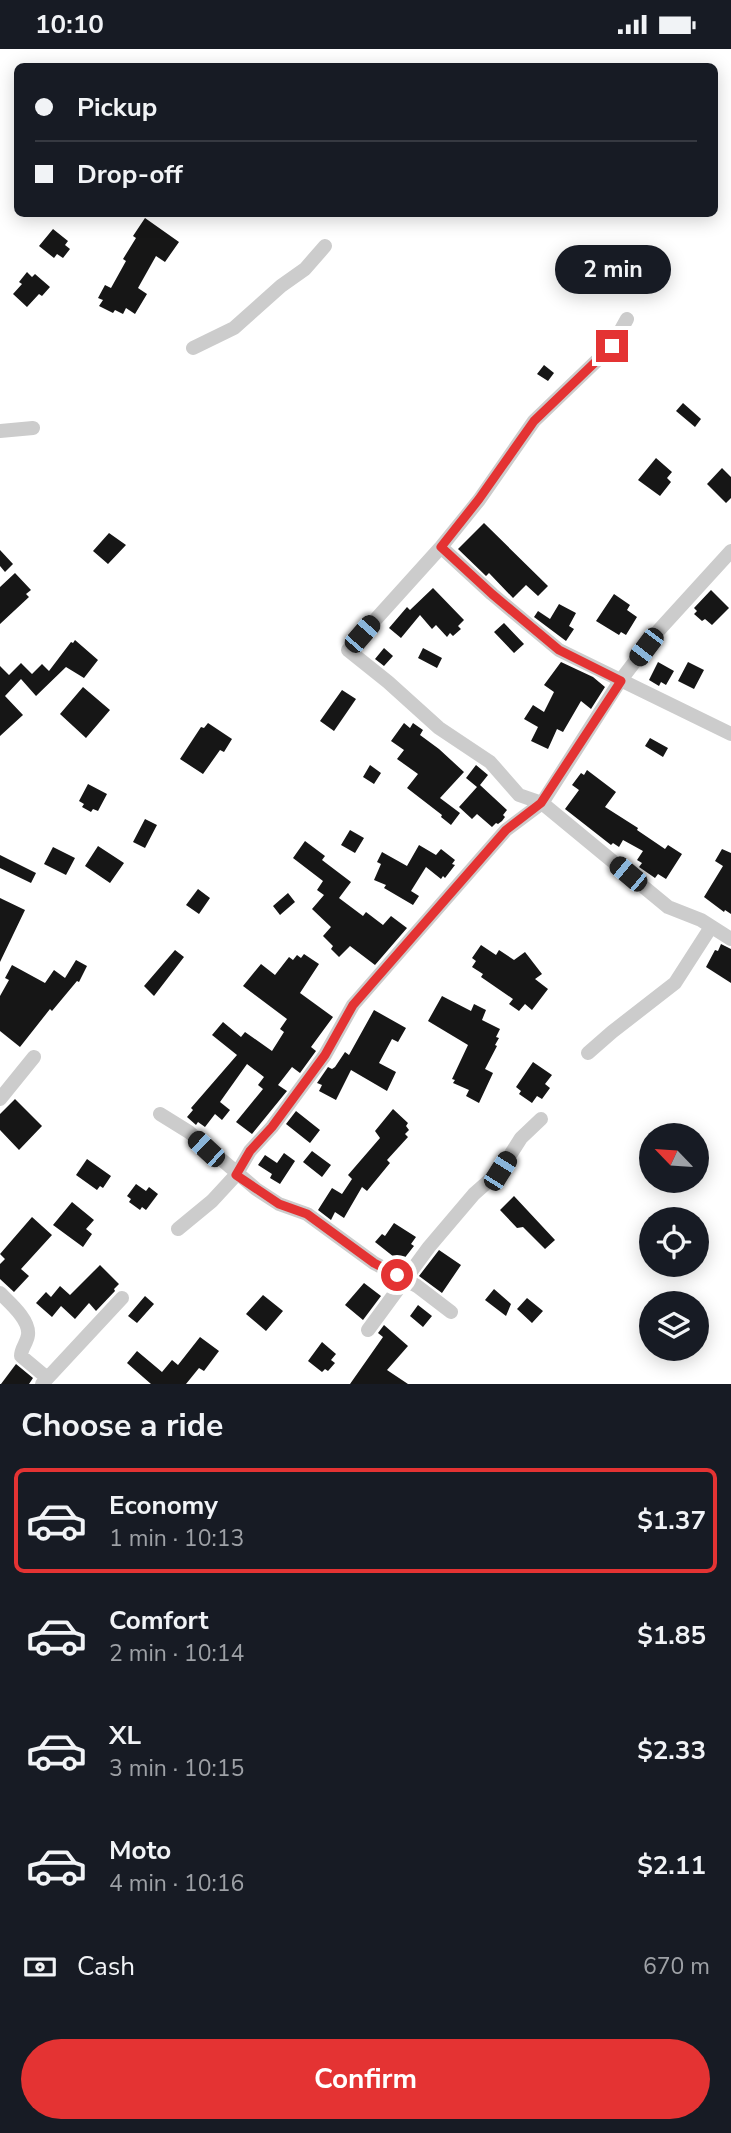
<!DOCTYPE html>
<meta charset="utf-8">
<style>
body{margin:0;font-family:"Nunito Sans",sans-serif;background:#20242c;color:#f1f3f6;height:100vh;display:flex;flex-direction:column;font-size:26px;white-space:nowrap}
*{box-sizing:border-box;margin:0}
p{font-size:23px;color:#9ea1a6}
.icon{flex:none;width:38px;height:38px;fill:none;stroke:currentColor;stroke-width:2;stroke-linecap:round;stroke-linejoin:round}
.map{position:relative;height:1335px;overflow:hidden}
.side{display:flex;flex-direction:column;background:#171b24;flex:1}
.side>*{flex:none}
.guide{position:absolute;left:14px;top:14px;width:704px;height:154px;border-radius:10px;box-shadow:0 4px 18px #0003;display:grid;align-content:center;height:154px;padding:0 21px;background:#171b24}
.needle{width:46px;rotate:295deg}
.fabs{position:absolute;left:639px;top:1074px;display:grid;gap:14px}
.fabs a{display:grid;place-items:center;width:70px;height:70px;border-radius:50%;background:#171b24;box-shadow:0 4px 18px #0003;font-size:35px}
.end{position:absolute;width:32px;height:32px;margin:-16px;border:9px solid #e43333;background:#fff;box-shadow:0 0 0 4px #fff}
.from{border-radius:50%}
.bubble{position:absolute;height:49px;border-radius:24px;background:#171b24;box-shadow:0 4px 18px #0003;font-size:23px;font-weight:700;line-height:49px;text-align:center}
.car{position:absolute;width:21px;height:42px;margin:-21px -10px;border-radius:9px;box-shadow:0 0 5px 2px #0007;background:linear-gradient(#222 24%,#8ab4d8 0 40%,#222 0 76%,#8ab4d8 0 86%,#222 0)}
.guide b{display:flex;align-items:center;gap:24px;height:66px;font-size:26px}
.guide b+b{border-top:2px solid #363941}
.guide i{width:18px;height:18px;background:#f1f3f6}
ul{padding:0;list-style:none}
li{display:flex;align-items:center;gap:21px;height:105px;margin:0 14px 10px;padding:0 7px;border:4px solid transparent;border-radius:10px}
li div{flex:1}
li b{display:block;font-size:26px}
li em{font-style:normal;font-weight:700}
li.current{border-color:#e43333}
li>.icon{width:63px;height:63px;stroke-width:1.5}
h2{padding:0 21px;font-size:32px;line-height:84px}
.pay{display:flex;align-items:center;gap:18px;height:77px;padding:0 21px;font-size:26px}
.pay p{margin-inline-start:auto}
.action{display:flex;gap:14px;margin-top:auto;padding:14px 21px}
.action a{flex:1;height:80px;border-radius:42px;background:#e43333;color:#fff;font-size:28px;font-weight:700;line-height:80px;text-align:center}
.status{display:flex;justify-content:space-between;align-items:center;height:49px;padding:0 35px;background:#171b24;direction:ltr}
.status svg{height:19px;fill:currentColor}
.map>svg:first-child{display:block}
.building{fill:#161616}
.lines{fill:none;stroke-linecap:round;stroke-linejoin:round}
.minor{stroke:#ccc;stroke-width:14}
.route{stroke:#e43333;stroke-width:9}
</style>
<div class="status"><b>10:10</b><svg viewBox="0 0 49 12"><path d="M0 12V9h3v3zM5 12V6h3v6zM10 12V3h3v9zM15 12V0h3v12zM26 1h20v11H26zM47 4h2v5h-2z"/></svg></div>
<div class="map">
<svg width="731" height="1335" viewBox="0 0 731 1335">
<rect width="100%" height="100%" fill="#fff"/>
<path class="building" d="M 145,169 L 179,193 L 165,213 L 156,207 L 138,239 L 147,245 L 135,265 L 126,259 L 123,265 L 115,261 L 113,264 L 99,257 L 103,251 L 98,249 L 105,236 L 111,239 L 126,212 L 123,210 L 136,189 L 133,187 Z
M 53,180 L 68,192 L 65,196 L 70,200 L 63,209 L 57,205 L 54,209 L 39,197 Z
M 27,223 L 32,228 L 35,225 L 50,238 L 42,247 L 39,245 L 27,258 L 13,245 L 22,235 L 19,233 Z
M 544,316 L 554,324 L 548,332 L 537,325 Z
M 683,354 L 701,370 L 695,378 L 676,362 Z
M 656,409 L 672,423 L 667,429 L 671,433 L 660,447 L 638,431 Z
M 722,419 L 731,428 L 731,449 L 726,454 L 707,435 Z
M 484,474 L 548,537 L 538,547 L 526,536 L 513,549 L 489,524 L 486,527 L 458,500 Z
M 109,484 L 126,496 L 108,515 L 93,502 Z
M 0,501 L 13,515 L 5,523 L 0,517 Z
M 15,524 L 31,541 L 26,545 L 29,548 L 0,575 L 0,538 Z
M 433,539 L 464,571 L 458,577 L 461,580 L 453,587 L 450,584 L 447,588 L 436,576 L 432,580 L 420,566 L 401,589 L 389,579 L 407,558 L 410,561 Z
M 711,541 L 729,559 L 712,576 L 705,570 L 702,572 L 694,565 L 697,562 L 694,559 Z
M 614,545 L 630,556 L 627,561 L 637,568 L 626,586 L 621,583 L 619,586 L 596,572 Z
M 559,555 L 576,564 L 569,577 L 574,580 L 566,592 L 534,568 L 538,562 L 550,570 Z
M 504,574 L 524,595 L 514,604 L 494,583 Z
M 75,591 L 98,611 L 84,629 L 66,618 L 36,647 L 21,630 L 5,647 L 23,666 L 0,687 L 0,617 L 9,626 L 21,614 L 32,625 L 42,615 L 49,622 L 71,593 L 73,594 Z
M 384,599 L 393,607 L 384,617 L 375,610 Z
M 423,599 L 442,609 L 437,619 L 418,609 Z
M 561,613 L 593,628 L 605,638 L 591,660 L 581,652 L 563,683 L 557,680 L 548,700 L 531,692 L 538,678 L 524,670 L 533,656 L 544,663 L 554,643 L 544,636 Z
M 658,613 L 674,622 L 666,636 L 661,633 L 659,637 L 649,631 Z
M 688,613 L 704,621 L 694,640 L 678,632 Z
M 83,638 L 110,661 L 86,689 L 60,665 Z
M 342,641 L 356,650 L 334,682 L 320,672 Z
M 208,674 L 232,690 L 224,703 L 220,701 L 203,725 L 180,710 L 201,678 L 204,679 Z
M 404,674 L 410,679 L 413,674 L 423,681 L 420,686 L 439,700 L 464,723 L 440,749 L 460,764 L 451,776 L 441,768 L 442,766 L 407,739 L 418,725 L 397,710 L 404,701 L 391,692 Z
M 650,689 L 668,699 L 663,708 L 645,697 Z
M 370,716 L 381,724 L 374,735 L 363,728 Z
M 476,716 L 488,726 L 480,736 L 507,761 L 503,766 L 505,768 L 502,772 L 498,775 L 496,774 L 492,778 L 477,765 L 472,770 L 459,758 L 477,738 L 466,729 Z
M 587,721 L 616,743 L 605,758 L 638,779 L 637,781 L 665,800 L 668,796 L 682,805 L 666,830 L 658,825 L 655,829 L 639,818 L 642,814 L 637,811 L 643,802 L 623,791 L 619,798 L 613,794 L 611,796 L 565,760 L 579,741 L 572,736 L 581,724 L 584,726 Z
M 88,735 L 107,745 L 98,762 L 93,760 L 91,763 L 82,758 L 84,755 L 79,752 Z
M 145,770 L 157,776 L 145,799 L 133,793 Z
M 350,781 L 364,789 L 355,804 L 341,796 Z
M 305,792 L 325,807 L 322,811 L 351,833 L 339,849 L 363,867 L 366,863 L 383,876 L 391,867 L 407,879 L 375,916 L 350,897 L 339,908 L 331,900 L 333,897 L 323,887 L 331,878 L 312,860 L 324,846 L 317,841 L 323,832 L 293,809 Z
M 419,796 L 436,806 L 441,800 L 455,811 L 452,815 L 455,816 L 445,829 L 443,827 L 441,830 L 426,818 L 411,842 L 419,847 L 413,856 L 384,839 L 386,836 L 374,831 L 381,815 L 377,813 L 382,803 L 407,817 Z
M 98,797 L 124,814 L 110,834 L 85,817 Z
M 53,798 L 75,809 L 66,826 L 44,815 Z
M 722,800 L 731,804 L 731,865 L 725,861 L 724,863 L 704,848 L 723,817 L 715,812 Z
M 0,806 L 36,824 L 31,834 L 0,819 Z
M 198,840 L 210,849 L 199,865 L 186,856 Z
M 288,844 L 295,853 L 280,866 L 273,857 Z
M 0,849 L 25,861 L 0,913 Z
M 721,895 L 731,900 L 731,934 L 706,918 L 715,901 L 718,902 Z
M 481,896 L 496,906 L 499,901 L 514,911 L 525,903 L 542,925 L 535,930 L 548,940 L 532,961 L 525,955 L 519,962 L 509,955 L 513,950 L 481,928 L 483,925 L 472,918 L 476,912 L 472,909 Z
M 175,901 L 184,908 L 154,947 L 144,937 Z
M 304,905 L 319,915 L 300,944 L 333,968 L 311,998 L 316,1002 L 300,1024 L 292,1018 L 278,1036 L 287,1042 L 252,1085 L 236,1073 L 263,1040 L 258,1036 L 264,1028 L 247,1015 L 220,1053 L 230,1061 L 222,1071 L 215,1065 L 205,1078 L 198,1073 L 196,1076 L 187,1068 L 193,1061 L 191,1059 L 237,1006 L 212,986 L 223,973 L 241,988 L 245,983 L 272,1002 L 284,983 L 280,980 L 287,970 L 243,937 L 261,915 L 275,926 L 289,908 L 293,911 L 297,906 L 301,909 Z
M 76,911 L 87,917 L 79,933 L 77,932 L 52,962 L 50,960 L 20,998 L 0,982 L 0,947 L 9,931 L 5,929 L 12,916 L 45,934 L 54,921 L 65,929 Z
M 442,947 L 471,962 L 474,955 L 486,961 L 482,971 L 500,980 L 496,988 L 499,989 L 495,996 L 497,997 L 485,1020 L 493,1024 L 479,1054 L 466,1047 L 469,1041 L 453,1034 L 455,1031 L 452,1030 L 468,996 L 428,972 Z
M 374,961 L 406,979 L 398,993 L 392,990 L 379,1014 L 396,1023 L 387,1042 L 351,1021 L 336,1051 L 319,1042 L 322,1036 L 317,1034 L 328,1018 L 332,1020 L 335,1018 L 345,1003 L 349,1006 Z
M 533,1013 L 552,1026 L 545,1035 L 550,1039 L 542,1050 L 537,1047 L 532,1054 L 519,1045 L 521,1042 L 516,1038 Z
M 15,1050 L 42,1077 L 19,1101 L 0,1081 L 0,1065 Z
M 393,1060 L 408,1074 L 406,1077 L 409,1081 L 405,1085 L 408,1088 L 387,1111 L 390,1114 L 367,1142 L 362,1138 L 344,1169 L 335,1163 L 331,1171 L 318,1161 L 332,1139 L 342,1145 L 352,1130 L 348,1126 L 380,1089 L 375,1082 Z
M 296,1062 L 320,1081 L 310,1094 L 286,1075 Z
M 312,1102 L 331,1116 L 322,1128 L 303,1113 Z
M 284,1104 L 295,1112 L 280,1135 L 270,1129 L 272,1125 L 258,1116 L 265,1106 L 277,1114 Z
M 87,1110 L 111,1127 L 103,1139 L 100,1137 L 97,1141 L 76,1126 Z
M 136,1135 L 146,1142 L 149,1138 L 158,1145 L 146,1161 L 142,1158 L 140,1161 L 129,1153 L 131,1150 L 127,1147 Z
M 514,1147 L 555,1191 L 545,1200 L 523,1178 L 517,1179 L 500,1161 Z
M 72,1153 L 94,1171 L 86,1180 L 92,1185 L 83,1198 L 53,1176 Z
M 32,1168 L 52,1186 L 21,1220 L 29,1227 L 14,1243 L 0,1230 L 0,1215 L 5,1210 L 0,1205 Z
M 394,1174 L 416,1188 L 411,1195 L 414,1197 L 403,1211 L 395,1207 L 394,1208 L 375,1193 L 382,1185 L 385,1187 Z
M 439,1201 L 461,1216 L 442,1244 L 419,1227 Z
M 100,1216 L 119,1235 L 114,1240 L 115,1242 L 96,1262 L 89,1254 L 75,1270 L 61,1257 L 52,1268 L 36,1254 L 46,1243 L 51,1248 L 60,1237 L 70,1246 Z
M 364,1234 L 381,1247 L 363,1271 L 345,1256 Z
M 494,1240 L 511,1255 L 506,1267 L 485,1251 Z
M 263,1246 L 283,1262 L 266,1282 L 246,1265 Z
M 145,1247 L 154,1255 L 137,1274 L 128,1267 Z
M 527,1249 L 543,1262 L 532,1274 L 517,1260 Z
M 418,1256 L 432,1267 L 423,1278 L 410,1267 Z
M 384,1276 L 408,1297 L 387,1321 L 408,1335 L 350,1335 L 383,1288 L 378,1284 Z
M 200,1288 L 219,1302 L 204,1322 L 199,1319 L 186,1335 L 151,1335 L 127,1314 L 137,1302 L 162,1323 L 172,1311 L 178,1316 Z
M 322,1293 L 336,1305 L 331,1311 L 335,1314 L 328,1322 L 325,1320 L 322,1323 L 308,1312 Z
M 16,1315 L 33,1329 L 29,1335 L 1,1335 Z"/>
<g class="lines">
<path class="minor" d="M 627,270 L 612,297 L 534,372 L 479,451 L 441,498 L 348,601 L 388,633 L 439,679 L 490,713 L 519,746 L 542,754 L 668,858 L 701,871 L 731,890
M 193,299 L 234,279 L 281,237 L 305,220 L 325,197
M 0,382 L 33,379
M 441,498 L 492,545 L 559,601 L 731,685
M 588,1004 L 612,983 L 675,934 L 711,878
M 0,1050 L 34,1008
M 160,1065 L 189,1083 L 256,1140 L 279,1155 L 307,1165 L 374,1214 L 417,1237 L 451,1263
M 178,1180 L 212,1152 L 236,1126 L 250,1102 L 272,1078 L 325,1006 L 353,956 L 506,781 L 542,754 L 620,632 L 659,581 L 731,502
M 0,1244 C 10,1254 30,1271 28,1286 C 27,1294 21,1299 21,1307 L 46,1328
M 368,1281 L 429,1198 L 474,1145 L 500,1122 L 521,1089 L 541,1070
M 42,1335 L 122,1249"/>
</g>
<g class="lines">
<path class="route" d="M 397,1226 L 374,1214 L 307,1165 L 279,1155 L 236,1126 L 250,1102 L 272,1078 L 325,1006 L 353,956 L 506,781 L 541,754 L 621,632 L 559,601 L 492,545 L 441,498 L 479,450 L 534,372 L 612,297"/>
</g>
</svg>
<div class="fabs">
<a><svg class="needle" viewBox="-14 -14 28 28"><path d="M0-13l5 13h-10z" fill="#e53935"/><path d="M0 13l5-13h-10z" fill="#9ea1a6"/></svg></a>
<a><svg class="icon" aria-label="locate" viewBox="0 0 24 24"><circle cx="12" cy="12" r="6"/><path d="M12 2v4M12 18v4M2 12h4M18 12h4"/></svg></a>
<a><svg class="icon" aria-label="layers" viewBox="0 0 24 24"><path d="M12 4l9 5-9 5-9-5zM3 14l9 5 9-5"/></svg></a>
</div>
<i class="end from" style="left:397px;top:1226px"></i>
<i class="end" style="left:612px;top:297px"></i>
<div class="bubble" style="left:555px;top:196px;width:116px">2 min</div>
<i class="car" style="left:362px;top:585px;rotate:41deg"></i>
<i class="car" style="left:646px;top:598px;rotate:217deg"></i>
<i class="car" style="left:628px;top:825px;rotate:310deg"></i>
<i class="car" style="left:206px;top:1100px;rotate:313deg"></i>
<i class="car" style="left:500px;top:1122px;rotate:32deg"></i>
<div class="guide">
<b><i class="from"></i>Pickup</b>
<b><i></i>Drop-off</b>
</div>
</div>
<section class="side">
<h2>Choose a ride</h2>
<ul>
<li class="current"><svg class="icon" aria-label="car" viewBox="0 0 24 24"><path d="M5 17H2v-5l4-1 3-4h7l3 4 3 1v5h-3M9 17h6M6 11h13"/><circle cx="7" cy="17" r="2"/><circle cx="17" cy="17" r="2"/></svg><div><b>Economy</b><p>1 min · 10:13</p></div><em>$1.37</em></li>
<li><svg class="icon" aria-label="car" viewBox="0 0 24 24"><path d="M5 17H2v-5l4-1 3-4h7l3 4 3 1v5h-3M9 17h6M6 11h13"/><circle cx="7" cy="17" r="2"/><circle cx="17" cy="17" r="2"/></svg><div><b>Comfort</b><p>2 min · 10:14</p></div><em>$1.85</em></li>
<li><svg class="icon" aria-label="car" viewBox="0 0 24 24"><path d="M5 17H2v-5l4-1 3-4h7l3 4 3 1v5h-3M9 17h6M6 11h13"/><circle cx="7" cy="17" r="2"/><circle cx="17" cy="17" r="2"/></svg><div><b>XL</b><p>3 min · 10:15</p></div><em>$2.33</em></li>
<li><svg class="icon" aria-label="car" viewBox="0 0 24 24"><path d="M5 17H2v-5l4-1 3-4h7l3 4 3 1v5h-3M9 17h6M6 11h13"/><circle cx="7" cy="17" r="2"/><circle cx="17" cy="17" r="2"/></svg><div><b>Moto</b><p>4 min · 10:16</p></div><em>$2.11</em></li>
</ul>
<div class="pay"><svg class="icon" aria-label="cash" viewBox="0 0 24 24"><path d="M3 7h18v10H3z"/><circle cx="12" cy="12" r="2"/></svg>Cash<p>670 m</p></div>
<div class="action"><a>Confirm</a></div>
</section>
